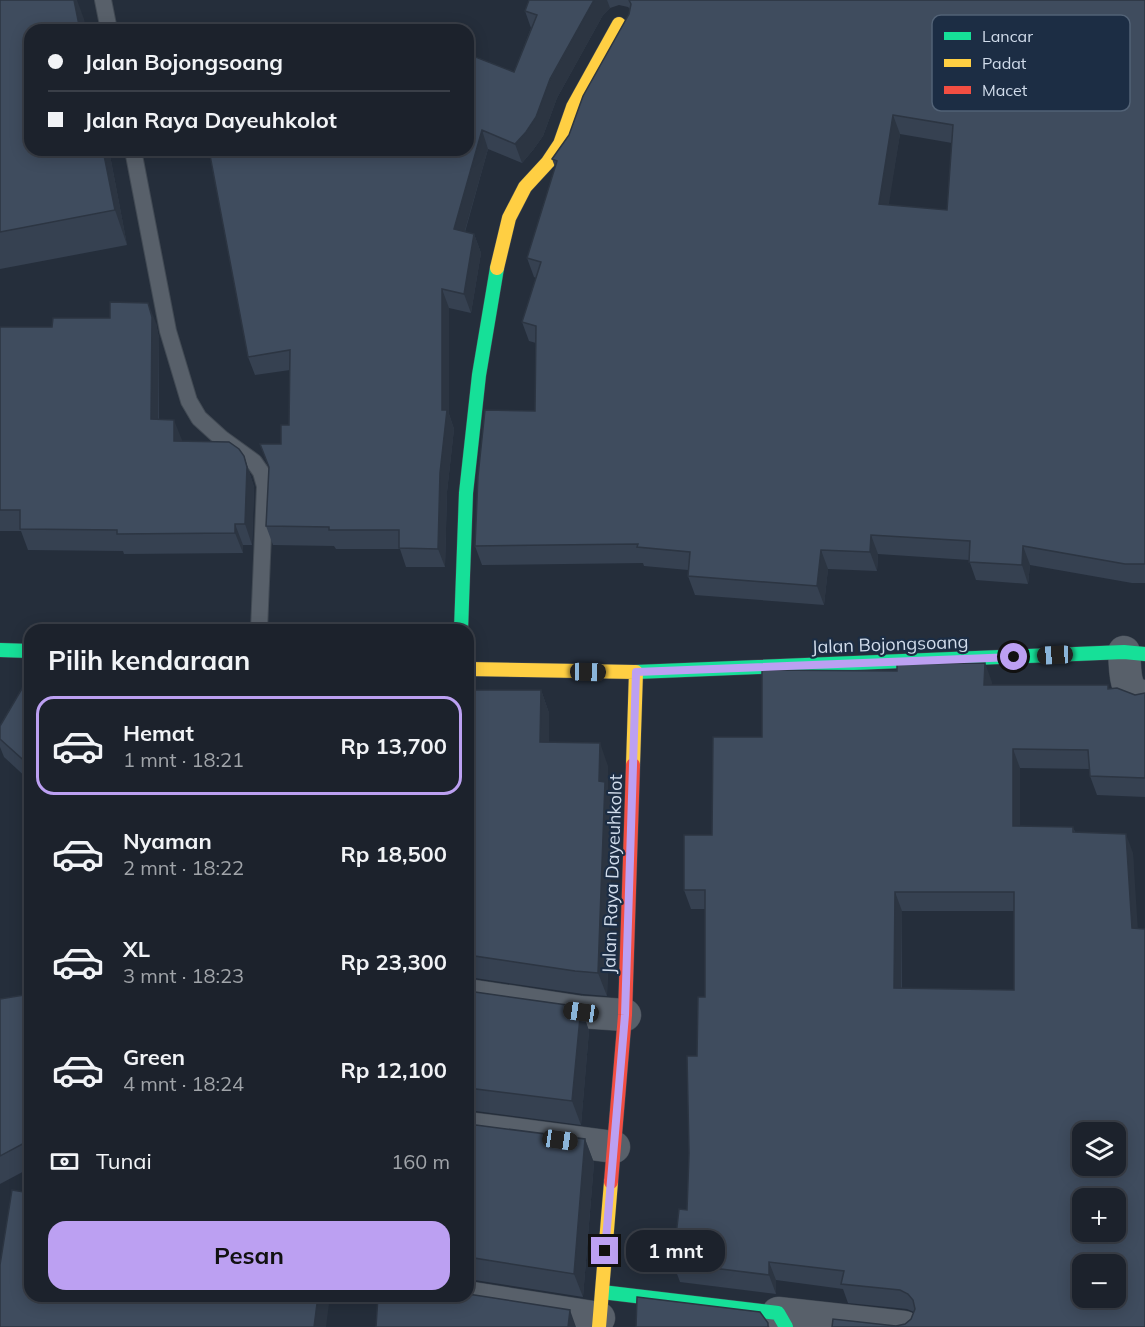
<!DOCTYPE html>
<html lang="id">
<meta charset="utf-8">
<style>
body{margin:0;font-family:Mulish,sans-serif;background:#292f38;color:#f1f3f6;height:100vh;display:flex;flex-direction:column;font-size:22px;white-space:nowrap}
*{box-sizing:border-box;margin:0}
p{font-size:20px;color:#a0a4a9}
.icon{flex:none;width:33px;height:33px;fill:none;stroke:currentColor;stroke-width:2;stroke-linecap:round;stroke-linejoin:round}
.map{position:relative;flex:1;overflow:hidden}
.side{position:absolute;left:24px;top:624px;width:450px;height:678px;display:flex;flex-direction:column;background:#1c222c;border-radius:18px;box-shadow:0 3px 15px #0003,0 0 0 2px #3a3f48}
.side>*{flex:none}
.top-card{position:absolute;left:24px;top:24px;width:450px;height:132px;border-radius:18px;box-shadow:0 3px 15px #0003,0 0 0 2px #3a3f48;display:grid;align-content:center;height:132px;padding:0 24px;background:#1c222c}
.controls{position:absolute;left:1072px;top:1122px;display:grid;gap:12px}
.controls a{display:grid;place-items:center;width:54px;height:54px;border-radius:12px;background:#1c222c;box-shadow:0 3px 15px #0003,0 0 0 2px #3a3f48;font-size:30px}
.end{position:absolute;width:27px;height:27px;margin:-14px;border:8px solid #bca0f2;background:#111;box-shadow:0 0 0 3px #111}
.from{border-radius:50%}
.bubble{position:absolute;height:42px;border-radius:18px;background:#1c222c;box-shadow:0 3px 15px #0003,0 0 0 2px #3a3f48;font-size:20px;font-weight:700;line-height:42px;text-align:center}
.car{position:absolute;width:18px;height:36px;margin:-18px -9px;border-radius:8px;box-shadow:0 0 4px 2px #0007;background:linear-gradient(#222 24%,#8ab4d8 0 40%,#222 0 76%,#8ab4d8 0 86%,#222 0)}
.top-card b{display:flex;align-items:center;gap:21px;height:57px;font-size:22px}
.top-card b+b{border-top:2px solid #3a3f48}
.top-card i{width:15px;height:15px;background:#f1f3f6}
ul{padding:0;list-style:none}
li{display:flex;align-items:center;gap:18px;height:99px;margin:0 12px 9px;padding:0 12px;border:3px solid transparent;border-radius:18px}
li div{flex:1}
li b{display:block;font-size:22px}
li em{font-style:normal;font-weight:700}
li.current{border-color:#bca0f2}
li>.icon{width:54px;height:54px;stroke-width:1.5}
h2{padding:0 24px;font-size:27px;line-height:72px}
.pay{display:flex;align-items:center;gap:15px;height:66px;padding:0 24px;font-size:22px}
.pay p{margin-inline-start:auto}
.cta{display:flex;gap:12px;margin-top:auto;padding:12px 24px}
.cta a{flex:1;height:69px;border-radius:18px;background:#bca0f2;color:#111;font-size:24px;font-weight:700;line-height:69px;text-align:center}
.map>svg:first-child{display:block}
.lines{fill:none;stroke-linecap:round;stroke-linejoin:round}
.lane-casing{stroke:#424a54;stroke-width:18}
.street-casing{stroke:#424a54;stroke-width:33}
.fast-casing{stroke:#424a54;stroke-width:15}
.slow-casing{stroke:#424a54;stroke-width:15}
.jam-casing{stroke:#424a54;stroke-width:15}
.lane{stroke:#58606a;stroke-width:16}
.street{stroke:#58606a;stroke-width:32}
.fast{stroke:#16e098;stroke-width:14}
.slow{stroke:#ffcf43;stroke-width:14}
.jam{stroke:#f24e42;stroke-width:14}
.wall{fill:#364151;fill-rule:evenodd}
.shaded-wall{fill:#2c3542}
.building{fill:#3f4c5e;stroke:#2c3542;stroke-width:1.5;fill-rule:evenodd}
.route{stroke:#bca0f2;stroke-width:8}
.labels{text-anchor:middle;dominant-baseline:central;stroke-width:4.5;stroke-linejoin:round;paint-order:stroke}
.street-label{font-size:18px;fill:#d1dceb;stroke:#1c2d44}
.key{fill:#1c2d44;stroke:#526276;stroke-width:1.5}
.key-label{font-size:16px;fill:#d1dceb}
</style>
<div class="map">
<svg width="1145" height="1327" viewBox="0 0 1145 1327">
<rect width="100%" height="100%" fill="#252e3b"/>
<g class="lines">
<defs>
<path id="lane" d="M 103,0 L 109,30
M 133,150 L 168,331 L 189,401 L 199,418 L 221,438 L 254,462 L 261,472 L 265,486 L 259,630"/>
<path id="street" d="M 1124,652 C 1126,670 1122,695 1145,696
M 468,995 L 581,1012 L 625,1015
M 468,1128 L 614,1147
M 460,1296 L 599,1318
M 778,1313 L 904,1327"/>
<path id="fast" d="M 461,630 L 466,493 L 479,375 L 497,268
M 0,650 L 30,651
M 636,672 L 1124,652 L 1145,654
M 602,1292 L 778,1313 L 786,1327"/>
<path id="slow" d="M 497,268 L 509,218 L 525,187 L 548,162 L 560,144 L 573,107 L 619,24
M 468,669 L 636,672 L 633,765
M 599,1327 L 611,1182"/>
<path id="jam" d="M 611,1182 L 625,1015 L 633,765"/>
</defs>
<use href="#lane" class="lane-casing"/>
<use href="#street" class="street-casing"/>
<use href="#fast" class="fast-casing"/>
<use href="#slow" class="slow-casing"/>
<use href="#jam" class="jam-casing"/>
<use href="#lane" class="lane"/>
<use href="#street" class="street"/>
<use href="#fast" class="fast"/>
<use href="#slow" class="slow"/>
<use href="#jam" class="jam"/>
</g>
<path class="wall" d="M 0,0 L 84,19 L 30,150 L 109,150 L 127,245 L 0,269 Z
M 529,0 L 1145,0 L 1145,583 L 1132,583 L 1030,565 L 1028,584 L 976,580 L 969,560 L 878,554 L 877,571 L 828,569 L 824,605 L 695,595 L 688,576 L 688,570 L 644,566 L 643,563 L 482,565 L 475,546 L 535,411 L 536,343 L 529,341 L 522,322 L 536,278 L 534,277 L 527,258 L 555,167 L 552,159 L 569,135 L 629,14 L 630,9 L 628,7 L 619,5 L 610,8 L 603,15 L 557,98 L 543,136 L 533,150 L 522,163 L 488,149 L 465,232 L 474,234 L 481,253 L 471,313 L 449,308 L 449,414 L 454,429 L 447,492 L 445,567 L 406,567 L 400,549 L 336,549 L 334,546 L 273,545 L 266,526 L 281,444 L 289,425 L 290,370 L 255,375 L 248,357 L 514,72 L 531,28 L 525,11 ZM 900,134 L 952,143 L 947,210 L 888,205 Z
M 156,323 L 159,338 L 159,419 L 182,441 L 244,456 L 254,487 L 252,545 L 243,545 L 243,553 L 124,554 L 123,551 L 28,550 L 21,531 L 0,531 L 0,327 L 52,327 Z
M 30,681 L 30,781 L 4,757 L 0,747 L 0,726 Z
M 992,682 L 991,685 L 1109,689 L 1135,695 L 1145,693 L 1145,797 L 1097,795 L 1090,776 L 1089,769 L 1020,768 L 1020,826 L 1073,827 L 1075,832 L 1133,853 L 1145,1327 L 896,1326 L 905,1324 L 911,1319 L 914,1312 L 907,1309 L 848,1303 L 843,1289 L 776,1280 L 776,1294 L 680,1282 L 673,1263 L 687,1210 L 697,1056 L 705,997 L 705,909 L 691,909 L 684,890 L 762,737 ZM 902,911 L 1014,911 L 1014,990 L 902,989 Z
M 468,690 L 541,690 L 549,713 L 549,742 L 608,766 L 608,791 L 613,805 L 607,996 L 583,994 L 468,977 Z
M 468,991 L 581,1007 L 589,1031 L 581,1125 L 468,1110 Z
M 30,994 L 30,1168 L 0,1184 L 0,999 Z
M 468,1124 L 585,1139 L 594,1163 L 583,1297 L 468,1279 Z"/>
<path class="shaded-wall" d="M 74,0 L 77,0 L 84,19 L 86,30 L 80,30 Z
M 594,0 L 607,0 L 610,8 L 603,15 L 557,98 L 543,136 L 533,150 L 522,163 L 515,144 Z
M 893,115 L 900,134 L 886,223 L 879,204 Z
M 482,130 L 488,149 L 460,248 L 454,229 Z
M 103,150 L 109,150 L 127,245 L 115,210 Z
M 474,234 L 481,253 L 471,313 L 464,294 Z
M 442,289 L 449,308 L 449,414 L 454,429 L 447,492 L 445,567 L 438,549 L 442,410 Z
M 148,303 L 156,323 L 159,338 L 158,440 L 151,419 Z
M 174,420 L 182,440 L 182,462 L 174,441 Z
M 244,456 L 254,487 L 252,545 L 245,524 Z
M 235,524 L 243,545 L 243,553 L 235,533 Z
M 871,535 L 878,554 L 877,571 L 870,552 Z
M 1023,546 L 1030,565 L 1028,584 L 1022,565 Z
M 821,550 L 828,569 L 824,605 L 817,586 Z
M 985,663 L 992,682 L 991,704 L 984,685 Z
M 541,690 L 549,713 L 549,765 L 540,742 Z
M 600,743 L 608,766 L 608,791 L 613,805 L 607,996 L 598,973 Z
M 1013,749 L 1020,768 L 1020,845 L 1013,826 Z
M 1126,834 L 1133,853 L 1139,947 L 1132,928 Z
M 895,892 L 902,911 L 901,1007 L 894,988 Z
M 581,1007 L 589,1031 L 581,1125 L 572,1101 Z
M 585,1139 L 594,1163 L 583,1297 L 574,1274 Z
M 769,1262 L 776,1280 L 776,1294 L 769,1275 Z
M 318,1296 L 330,1296 L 326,1327 L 314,1327 Z
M 570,1310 L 576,1327 L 568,1327 Z"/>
<path class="building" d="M 0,0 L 74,0 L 80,30 L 30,30 L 30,150 L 103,150 L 115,210 L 0,232 Z
M 529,0 L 594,0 L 550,79 L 536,117 L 526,132 L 515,144 L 482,130 L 454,229 L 474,234 L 464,294 L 442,289 L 442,410 L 447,410 L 440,473 L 438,549 L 399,548 L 399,530 L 329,530 L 329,527 L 266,526 L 269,467 L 260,444 L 281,444 L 281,425 L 289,425 L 290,350 L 248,357 L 209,150 L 468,150 L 468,54 L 514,72 L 537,15 L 525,11 Z
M 629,0 L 1145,0 L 1145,564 L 1125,564 L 1023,546 L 1022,565 L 969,562 L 970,541 L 871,535 L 870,552 L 821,550 L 817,586 L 688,576 L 690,552 L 637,547 L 638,544 L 475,546 L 478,476 L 485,410 L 535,411 L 536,326 L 522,322 L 541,262 L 527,258 L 557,161 L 552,159 L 569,135 L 583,96 L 629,14 L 631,4 ZM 893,115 L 953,125 L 947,210 L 879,204 Z
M 110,302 L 148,303 L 152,317 L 151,419 L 174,420 L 174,441 L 229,442 L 239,449 L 244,456 L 247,467 L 245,524 L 235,524 L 235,533 L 117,534 L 117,530 L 20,529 L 20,510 L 0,510 L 0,327 L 52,327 L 53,318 L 110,318 Z
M 985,663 L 984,685 L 1108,685 L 1108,689 L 1117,688 L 1135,695 L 1145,693 L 1145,778 L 1090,776 L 1088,750 L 1013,749 L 1013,826 L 1073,827 L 1073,832 L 1126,834 L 1132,928 L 1145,929 L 1145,1327 L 832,1327 L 833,1319 L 896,1326 L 905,1324 L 911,1319 L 915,1309 L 913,1300 L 908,1294 L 900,1290 L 841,1284 L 844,1271 L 769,1262 L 769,1275 L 673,1263 L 679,1209 L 687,1210 L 689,1153 L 687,1056 L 697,1056 L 698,997 L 705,997 L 705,890 L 684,890 L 684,835 L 712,835 L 713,737 L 762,737 L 762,670 L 897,671 L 897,664 ZM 895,892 L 1014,892 L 1014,990 L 894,988 ZM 1083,1132 L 1116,1132 L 1116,1166 L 1083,1166 ZM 1083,1198 L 1116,1198 L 1116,1232 L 1083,1232 ZM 1083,1264 L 1116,1264 L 1116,1298 L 1083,1298 Z
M 27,680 L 30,681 L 30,766 L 0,739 L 0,726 Z
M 468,690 L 541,690 L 540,742 L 600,743 L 599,781 L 605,782 L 598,973 L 575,971 L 468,955 Z
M 468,991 L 581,1007 L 572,1101 L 468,1088 Z
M 30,994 L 30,1140 L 0,1156 L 0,999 Z
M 468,1124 L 585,1139 L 574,1274 L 468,1257 Z
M 12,1190 L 30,1193 L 30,1296 L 318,1296 L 314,1327 L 0,1327 L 0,1265 Z
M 468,1294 L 570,1310 L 568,1327 L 376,1327 L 378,1296 L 468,1296 Z
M 637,1297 L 760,1312 L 768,1323 L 768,1327 L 636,1327 Z"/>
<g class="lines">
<path class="route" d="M 605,1251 L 625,1015 L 636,672 L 1014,657"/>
</g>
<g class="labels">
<g class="street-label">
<text transform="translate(890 644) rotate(-2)">Jalan Bojongsoang</text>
<text transform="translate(612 874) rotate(-88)">Jalan Raya Dayeuhkolot</text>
</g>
</g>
<rect x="932" y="15" width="198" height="96" rx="9" class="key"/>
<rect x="944" y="32" width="27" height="8" fill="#16e098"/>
<rect x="944" y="59" width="27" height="8" fill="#ffcf43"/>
<rect x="944" y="86" width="27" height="8" fill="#f24e42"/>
<g class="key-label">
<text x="982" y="42">Lancar</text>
<text x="982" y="69">Padat</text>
<text x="982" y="96">Macet</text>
</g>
</svg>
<div class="controls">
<a><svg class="icon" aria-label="layers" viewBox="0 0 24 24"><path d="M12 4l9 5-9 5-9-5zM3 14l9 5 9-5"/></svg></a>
<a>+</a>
<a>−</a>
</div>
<i class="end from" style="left:1014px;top:657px"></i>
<i class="end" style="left:605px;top:1251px"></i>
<div class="bubble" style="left:626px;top:1230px;width:99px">1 mnt</div>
<i class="car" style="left:1055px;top:655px;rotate:267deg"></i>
<i class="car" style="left:588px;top:672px;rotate:91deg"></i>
<i class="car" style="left:581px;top:1012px;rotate:278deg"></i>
<i class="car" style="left:560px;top:1140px;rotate:98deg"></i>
<div class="top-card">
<b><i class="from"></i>Jalan Bojongsoang</b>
<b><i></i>Jalan Raya Dayeuhkolot</b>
</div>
<section class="side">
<h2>Pilih kendaraan</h2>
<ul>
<li class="current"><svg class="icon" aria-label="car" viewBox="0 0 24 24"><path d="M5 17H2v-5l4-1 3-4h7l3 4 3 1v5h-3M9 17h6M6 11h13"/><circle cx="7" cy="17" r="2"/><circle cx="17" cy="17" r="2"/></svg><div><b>Hemat</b><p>1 mnt · 18:21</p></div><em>Rp 13,700</em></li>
<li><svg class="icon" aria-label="car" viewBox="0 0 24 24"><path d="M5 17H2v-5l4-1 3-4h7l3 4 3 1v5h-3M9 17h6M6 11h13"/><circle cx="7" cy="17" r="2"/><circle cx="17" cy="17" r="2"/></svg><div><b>Nyaman</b><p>2 mnt · 18:22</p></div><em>Rp 18,500</em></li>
<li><svg class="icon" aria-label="car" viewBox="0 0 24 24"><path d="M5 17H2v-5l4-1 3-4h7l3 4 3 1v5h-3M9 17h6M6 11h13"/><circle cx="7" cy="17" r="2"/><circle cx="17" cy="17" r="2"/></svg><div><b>XL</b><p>3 mnt · 18:23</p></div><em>Rp 23,300</em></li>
<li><svg class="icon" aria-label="car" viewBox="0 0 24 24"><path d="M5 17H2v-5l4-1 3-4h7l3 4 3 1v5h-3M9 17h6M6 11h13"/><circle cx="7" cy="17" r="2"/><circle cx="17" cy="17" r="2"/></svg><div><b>Green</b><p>4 mnt · 18:24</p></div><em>Rp 12,100</em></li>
</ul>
<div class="pay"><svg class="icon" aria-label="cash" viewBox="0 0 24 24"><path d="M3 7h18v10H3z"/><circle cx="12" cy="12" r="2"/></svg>Tunai<p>160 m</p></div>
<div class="cta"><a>Pesan</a></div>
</section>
</div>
